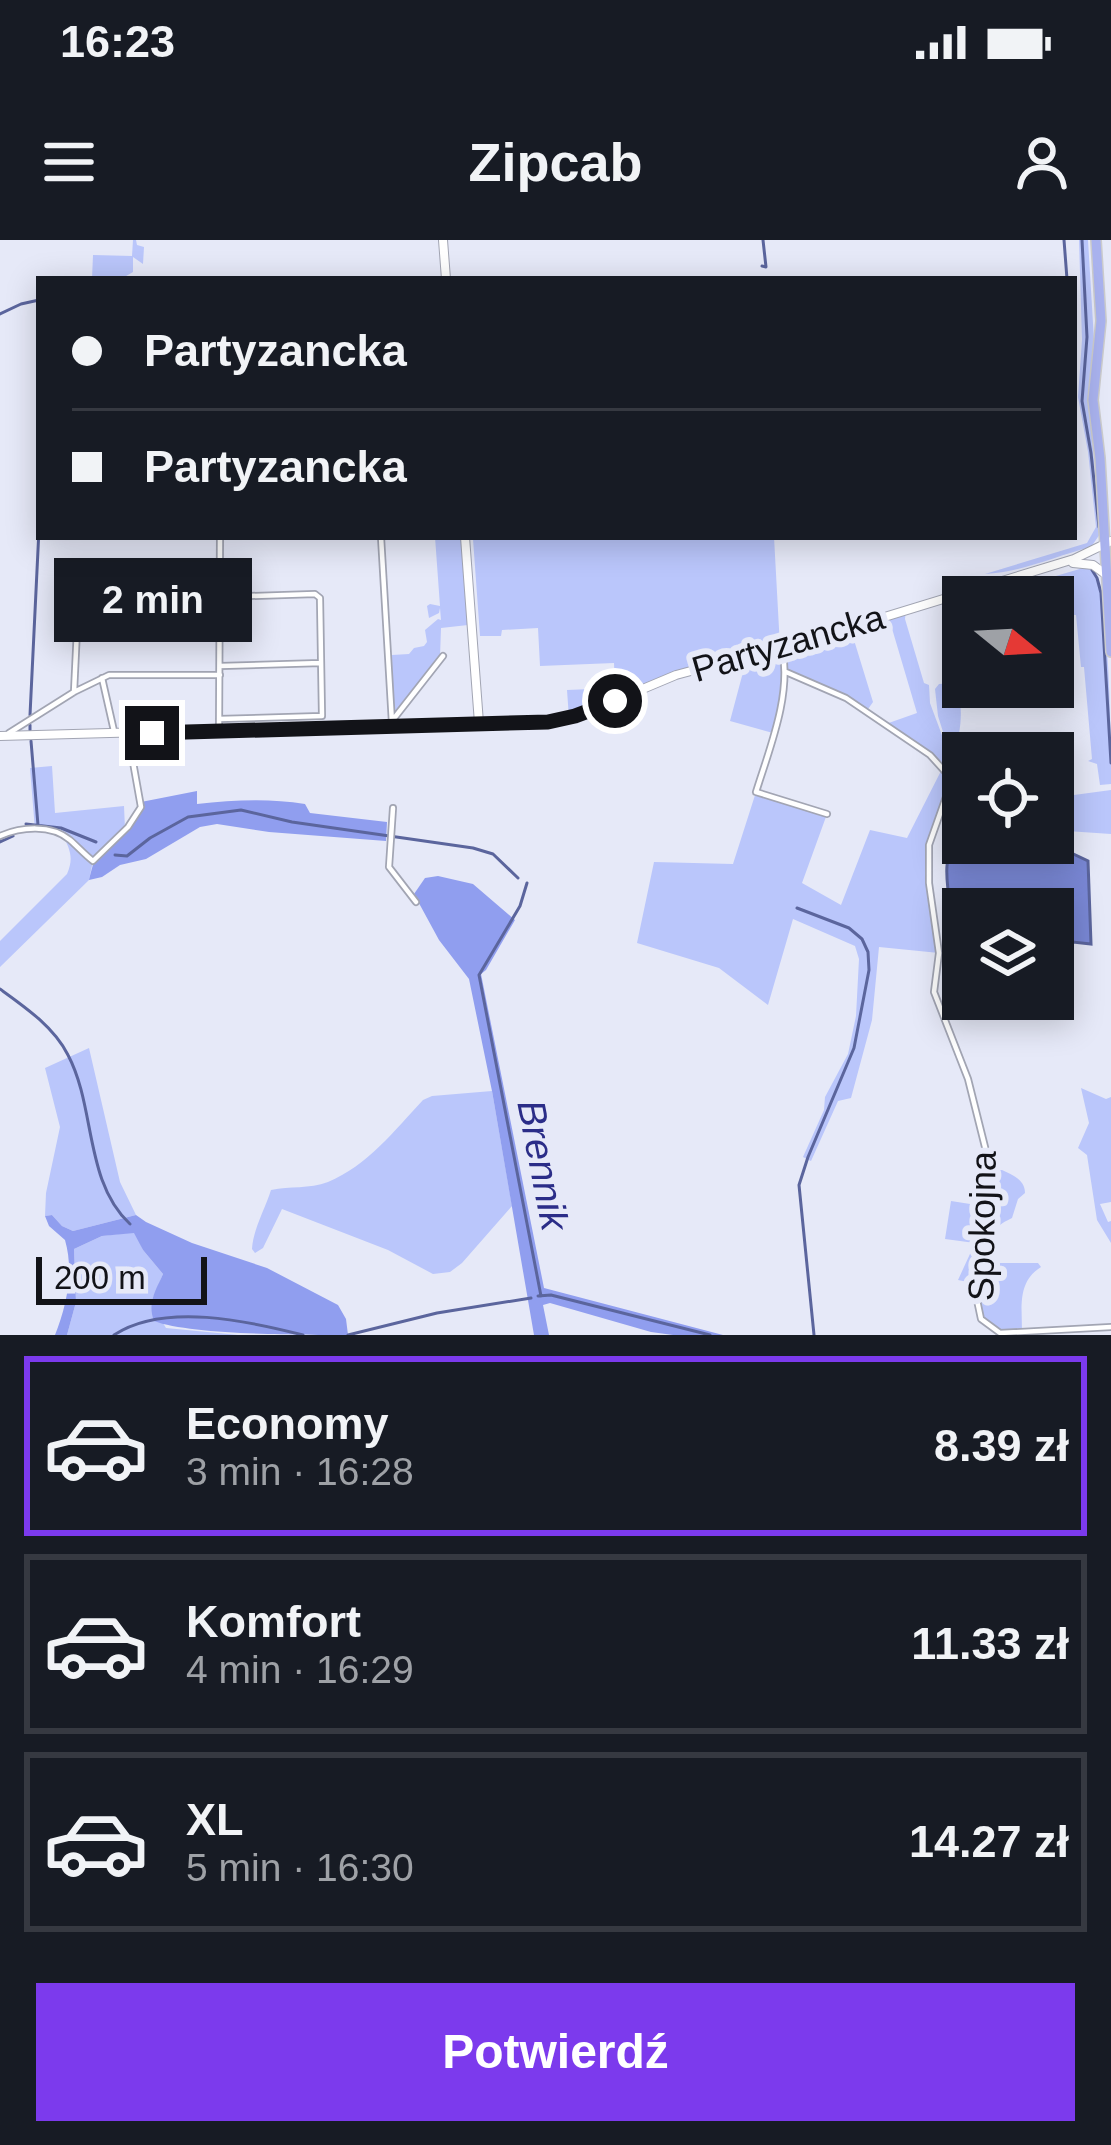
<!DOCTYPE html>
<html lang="pl">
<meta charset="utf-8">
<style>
body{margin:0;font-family:Arial,sans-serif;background:#242831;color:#f1f3f6;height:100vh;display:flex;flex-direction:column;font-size:45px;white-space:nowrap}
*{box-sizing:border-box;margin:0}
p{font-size:39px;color:#9ea1a6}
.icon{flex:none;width:66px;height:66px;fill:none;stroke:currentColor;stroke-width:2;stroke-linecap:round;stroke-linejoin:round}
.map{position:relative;height:1095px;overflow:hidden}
.panel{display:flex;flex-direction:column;background:#171b24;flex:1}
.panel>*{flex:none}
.hud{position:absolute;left:36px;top:36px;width:1041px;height:264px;border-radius:0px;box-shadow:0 6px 30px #0003;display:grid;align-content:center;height:264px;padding:0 36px;background:#171b24}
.needle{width:78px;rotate:108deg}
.controls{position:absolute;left:942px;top:336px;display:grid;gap:24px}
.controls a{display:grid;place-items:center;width:132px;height:132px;border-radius:0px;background:#171b24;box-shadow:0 6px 30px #0003;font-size:60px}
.scale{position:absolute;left:36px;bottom:30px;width:171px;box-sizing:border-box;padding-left:12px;border:6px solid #121318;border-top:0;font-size:33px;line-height:42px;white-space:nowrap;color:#121318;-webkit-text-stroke:9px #e6e9f8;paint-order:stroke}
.end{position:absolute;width:54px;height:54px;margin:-27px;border:15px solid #121318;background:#fff;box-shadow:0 0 0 6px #fff}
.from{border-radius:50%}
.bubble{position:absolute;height:84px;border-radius:0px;background:#171b24;box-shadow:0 6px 30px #0003;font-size:39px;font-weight:700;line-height:84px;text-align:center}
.hud b{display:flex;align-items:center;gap:42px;height:114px;font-size:45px}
.hud b+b{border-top:3px solid #363941}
.hud i{width:30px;height:30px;background:#f1f3f6}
ul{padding:21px 0 0;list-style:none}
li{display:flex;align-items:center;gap:36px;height:180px;margin:0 24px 18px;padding:0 12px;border:6px solid #363941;border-radius:0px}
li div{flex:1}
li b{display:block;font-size:45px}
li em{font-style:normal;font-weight:700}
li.on{border-color:#7c3aed}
li>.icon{width:108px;height:108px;stroke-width:1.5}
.button{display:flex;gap:24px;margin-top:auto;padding:24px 36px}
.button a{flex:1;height:138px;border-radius:0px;background:#7c3aed;color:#fff;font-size:48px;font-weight:700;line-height:138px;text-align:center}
.status{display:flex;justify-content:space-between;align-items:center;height:84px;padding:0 60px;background:#171b24;direction:ltr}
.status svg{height:33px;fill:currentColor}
header{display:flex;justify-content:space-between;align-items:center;height:156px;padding:0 36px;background:#171b24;font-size:54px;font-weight:700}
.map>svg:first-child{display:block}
.green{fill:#bac6fb}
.forest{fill:#909eef}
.water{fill:#7a88d6;stroke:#5b659d;stroke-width:3}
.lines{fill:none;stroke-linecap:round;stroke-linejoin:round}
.stream{stroke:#5b659d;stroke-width:3}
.street-casing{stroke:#a2a5b3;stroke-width:8}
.secondary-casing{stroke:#a2a5b3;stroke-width:10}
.primary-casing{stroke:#cbcbcc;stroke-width:12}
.street{stroke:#fff;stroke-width:4.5}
.secondary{stroke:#fff;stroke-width:8}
.primary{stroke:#a9b2ee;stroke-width:9}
.route{stroke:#121318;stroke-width:15}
.labels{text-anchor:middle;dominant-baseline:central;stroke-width:12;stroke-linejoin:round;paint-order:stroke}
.street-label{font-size:36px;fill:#121318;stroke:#e6e9f8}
.water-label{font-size:39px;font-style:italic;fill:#2b2d88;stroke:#e6e9f8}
</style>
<div class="status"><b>16:23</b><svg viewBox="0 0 49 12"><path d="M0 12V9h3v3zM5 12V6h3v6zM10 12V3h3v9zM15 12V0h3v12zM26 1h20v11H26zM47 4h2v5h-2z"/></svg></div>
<header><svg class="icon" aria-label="menu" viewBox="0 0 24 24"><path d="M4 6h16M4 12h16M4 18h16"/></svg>Zipcab<svg class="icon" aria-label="person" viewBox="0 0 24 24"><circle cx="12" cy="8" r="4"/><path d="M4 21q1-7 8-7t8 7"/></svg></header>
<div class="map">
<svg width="1111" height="1095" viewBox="0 0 1111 1095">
<rect width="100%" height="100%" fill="#e6e9f8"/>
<path class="green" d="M 133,0 L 136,0 L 137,5 L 144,7 L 143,24 L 133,17 L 133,32 L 121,39 L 92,39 L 93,15 L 132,16 Z
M 1079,0 L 1088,0 L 1094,100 L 1089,160 L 1100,294 L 1091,307 C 1055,316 1023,332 985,334 L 1087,303 L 1096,287 L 1088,212 L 1078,157 L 1082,100 Z
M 435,297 L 461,297 L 468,385 L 441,388 L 440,417 L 393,475 L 392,415 L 409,414 L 414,408 L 424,406 L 427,402 L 425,390 L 438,379 L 441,380 L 440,368 L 439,373 L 429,378 L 427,366 L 430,364 L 440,366 Z
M 501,297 L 774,297 L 780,407 L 850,387 L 873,462 L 866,472 L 846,458 L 787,432 L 773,493 L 730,481 L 742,436 L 740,420 L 676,435 L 569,478 L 567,450 L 615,448 L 614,423 L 540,426 L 538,388 L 502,390 L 501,396 L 480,396 L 473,299 Z
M 1083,328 L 1091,328 C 1111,354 1111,504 1111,544 L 1100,545 L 1097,524 L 1088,521 L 1092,519 L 1084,427 L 1081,427 L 1076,375 L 1072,375 L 1068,361 L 1054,351 L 1038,349 L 1036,344 L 995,357 L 985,357 Z
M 906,369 L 905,379 L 924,443 L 929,445 L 930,463 L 956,533 L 953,537 L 963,546 L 953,538 L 950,540 L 933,587 L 928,626 L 939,713 L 879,707 L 872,780 L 851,858 L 838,861 L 811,921 L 803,917 L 824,870 L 825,857 L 848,814 L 856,776 L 859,719 L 855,706 L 793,679 L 768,765 L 719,728 L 637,703 L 654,622 L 733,624 L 756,552 L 827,574 L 802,643 L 841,665 L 870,590 L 907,598 L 943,527 L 883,485 L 917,473 L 888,375 Z
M 954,443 C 962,454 962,479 959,493 L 951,499 L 944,495 L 938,476 L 935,449 L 939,444 Z
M 52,526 L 55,573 L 124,566 L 125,589 L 93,621 L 89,640 L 0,727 L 0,701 L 67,634 C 74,618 70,610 63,595 L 35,590 L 30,528 Z
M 1111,550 L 1111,594 L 1067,591 L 1053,584 L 1053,564 L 1073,560 L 1074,555 Z
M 89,808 L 120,942 L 136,975 L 73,991 L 62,986 L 52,975 L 45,976 L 46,953 L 60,887 L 45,828 Z
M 1081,848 L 1106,859 L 1111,857 L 1111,962 L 1100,964 L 1108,982 L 1111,981 L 1111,1003 L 1097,980 L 1087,915 L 1078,908 L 1089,883 Z
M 492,851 L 512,966 L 462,1023 L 450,1032 L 433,1034 L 388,1010 L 282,969 L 263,1008 L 255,1013 L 252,1009 C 253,990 265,969 271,950 C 290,946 309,949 328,942 C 367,926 395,890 423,860 L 432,856 Z
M 1002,930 C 1013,935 1025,940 1025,953 L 1018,959 L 1012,978 C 991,988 981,1000 977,1023 L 1038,1023 L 1041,1027 C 1017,1042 1022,1067 1022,1092 L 1000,1092 L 981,1079 L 973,1043 L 958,1040 L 975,1003 L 945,999 L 951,961 L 983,966 L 987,931 Z
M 135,992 L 143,1010 L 163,1034 L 151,1063 L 166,1088 L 238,1095 L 67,1095 L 76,1062 L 74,1009 L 102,996 Z"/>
<path class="forest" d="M 197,551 L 197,564 C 233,560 269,558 305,564 L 310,573 L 387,582 L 386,601 L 269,592 L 217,584 L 200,587 L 146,619 L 120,625 L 102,637 L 89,640 C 90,636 93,623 95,620 C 108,598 135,588 141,562 Z
M 438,636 L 473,644 L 515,680 L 486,730 L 481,734 L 544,1048 L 723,1095 L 673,1095 L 651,1092 L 550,1063 L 543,1065 L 549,1095 L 534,1095 L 492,851 L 469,739 L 439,700 L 414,654 L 425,638 Z
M 52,975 L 62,986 L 73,991 L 136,975 L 146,982 L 192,1003 L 267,1028 L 338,1065 L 346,1079 L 348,1095 C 303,1095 190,1095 154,1081 C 147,1063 156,1050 163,1034 L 143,1010 L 134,993 L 102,996 L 74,1009 L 76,1062 L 67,1095 L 55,1095 C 67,1065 74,1031 65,1000 L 49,986 L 45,976 Z"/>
<path class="water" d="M 963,590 L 963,603 L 1050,603 L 1088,621 L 1091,704 L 1073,702 L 1067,718 L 1061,721 L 1053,719 L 1053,669 L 963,669 L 963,691 L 953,684 C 949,652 937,615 963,590 Z"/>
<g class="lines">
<path class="stream" d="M 1064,0 L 1067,39
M 1082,0 L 1087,97 L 1082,161 L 1091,213 L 1099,287
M 762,26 L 766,27 L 763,0
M 0,74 L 21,64 L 39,60
M 1092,330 L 1097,338 L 1101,353 L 1111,523
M 30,475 L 39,289
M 30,485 L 30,490
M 31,501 L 38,585
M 26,584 L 61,588 L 96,602
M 0,602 L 13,596
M 115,615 L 127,616 L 150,598 L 188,577 L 241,570 L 292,582 L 473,608 L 493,614 L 518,638
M 527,643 L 520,666 L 479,735 L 541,1056
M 797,668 L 849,688 L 862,699 L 868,712 L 869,730 L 854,808 L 808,917 L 799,945 L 814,1095
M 0,749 C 25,767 54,787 68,815 C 96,868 84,941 130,984
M 538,1056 L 551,1055 L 710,1095
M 114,1095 C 164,1062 248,1081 303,1095
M 348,1095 L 437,1073 L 531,1058"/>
<defs>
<path id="street" d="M 381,297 L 392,483
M 782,407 C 792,454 770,507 756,552 L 827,574
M 220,426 L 321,423
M 786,432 L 846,458 L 930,515 L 949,536 L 948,551 L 929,605 L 929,643 L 939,713 L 934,752 L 968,839 L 986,911 L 987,936 L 973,1041 L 981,1079 L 1000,1093 L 1111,1087
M 102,438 L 114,491
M 74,452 L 79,348
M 219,479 L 322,476 L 320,358 L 315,354 L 220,357
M 392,481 L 443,416
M 219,491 L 220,297
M 9,493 L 74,452 L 109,435 L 220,435
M 393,568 L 389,627 L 416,662
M 0,596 C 21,587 51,584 70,600 C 78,607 85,615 93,621 L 128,587 L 141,567 L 128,494"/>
<path id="secondary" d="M 443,0 L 446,39
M 465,297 L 479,483
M 1073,323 L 1093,325 L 1108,336
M 0,496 L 556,481 L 588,472 L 676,435 L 829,394 L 1074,319 L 1111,301"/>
<path id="primary" d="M 1096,0 L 1101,81 L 1093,160 L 1100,218 L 1111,412"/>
</defs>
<use href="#street" class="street-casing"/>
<use href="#secondary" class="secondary-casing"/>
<use href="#primary" class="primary-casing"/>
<use href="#street" class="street"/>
<use href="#secondary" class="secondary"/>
<use href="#primary" class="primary"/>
</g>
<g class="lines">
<path class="route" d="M 152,493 L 548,482 L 575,476 L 615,461"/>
</g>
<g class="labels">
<g class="street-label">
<text transform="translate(788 403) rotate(-16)">Partyzancka</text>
<text transform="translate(982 986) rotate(-89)">Spokojna</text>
</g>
<g class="water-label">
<text transform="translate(543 925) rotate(79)">Brennik</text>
</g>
</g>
</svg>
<div class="controls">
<a><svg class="needle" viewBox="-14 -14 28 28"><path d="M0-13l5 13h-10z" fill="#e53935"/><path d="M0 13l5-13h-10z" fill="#9ea1a6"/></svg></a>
<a><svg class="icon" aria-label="locate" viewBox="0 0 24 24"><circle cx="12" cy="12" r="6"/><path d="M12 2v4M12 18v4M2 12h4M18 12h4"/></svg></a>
<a><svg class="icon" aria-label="layers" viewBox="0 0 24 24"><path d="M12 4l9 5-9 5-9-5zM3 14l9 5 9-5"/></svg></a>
</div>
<div class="scale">200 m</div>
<i class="end from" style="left:615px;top:461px"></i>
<i class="end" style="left:152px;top:493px"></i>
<div class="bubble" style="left:54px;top:318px;width:198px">2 min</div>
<div class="hud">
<b><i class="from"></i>Partyzancka</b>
<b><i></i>Partyzancka</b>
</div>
</div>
<section class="panel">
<ul>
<li class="on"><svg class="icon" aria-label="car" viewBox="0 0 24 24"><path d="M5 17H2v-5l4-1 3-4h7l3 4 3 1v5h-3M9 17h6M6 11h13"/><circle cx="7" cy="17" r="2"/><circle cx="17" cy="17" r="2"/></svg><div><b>Economy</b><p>3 min · 16:28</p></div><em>8.39 zł</em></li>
<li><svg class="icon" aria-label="car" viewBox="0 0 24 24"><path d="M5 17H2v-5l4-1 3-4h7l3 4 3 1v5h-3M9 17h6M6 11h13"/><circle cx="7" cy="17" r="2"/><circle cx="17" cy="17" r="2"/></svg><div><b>Komfort</b><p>4 min · 16:29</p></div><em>11.33 zł</em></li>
<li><svg class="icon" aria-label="car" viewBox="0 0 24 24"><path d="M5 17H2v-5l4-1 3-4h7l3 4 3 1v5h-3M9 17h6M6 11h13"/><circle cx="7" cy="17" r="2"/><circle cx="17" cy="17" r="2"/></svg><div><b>XL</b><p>5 min · 16:30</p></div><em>14.27 zł</em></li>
</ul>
<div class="button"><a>Potwierdź</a></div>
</section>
